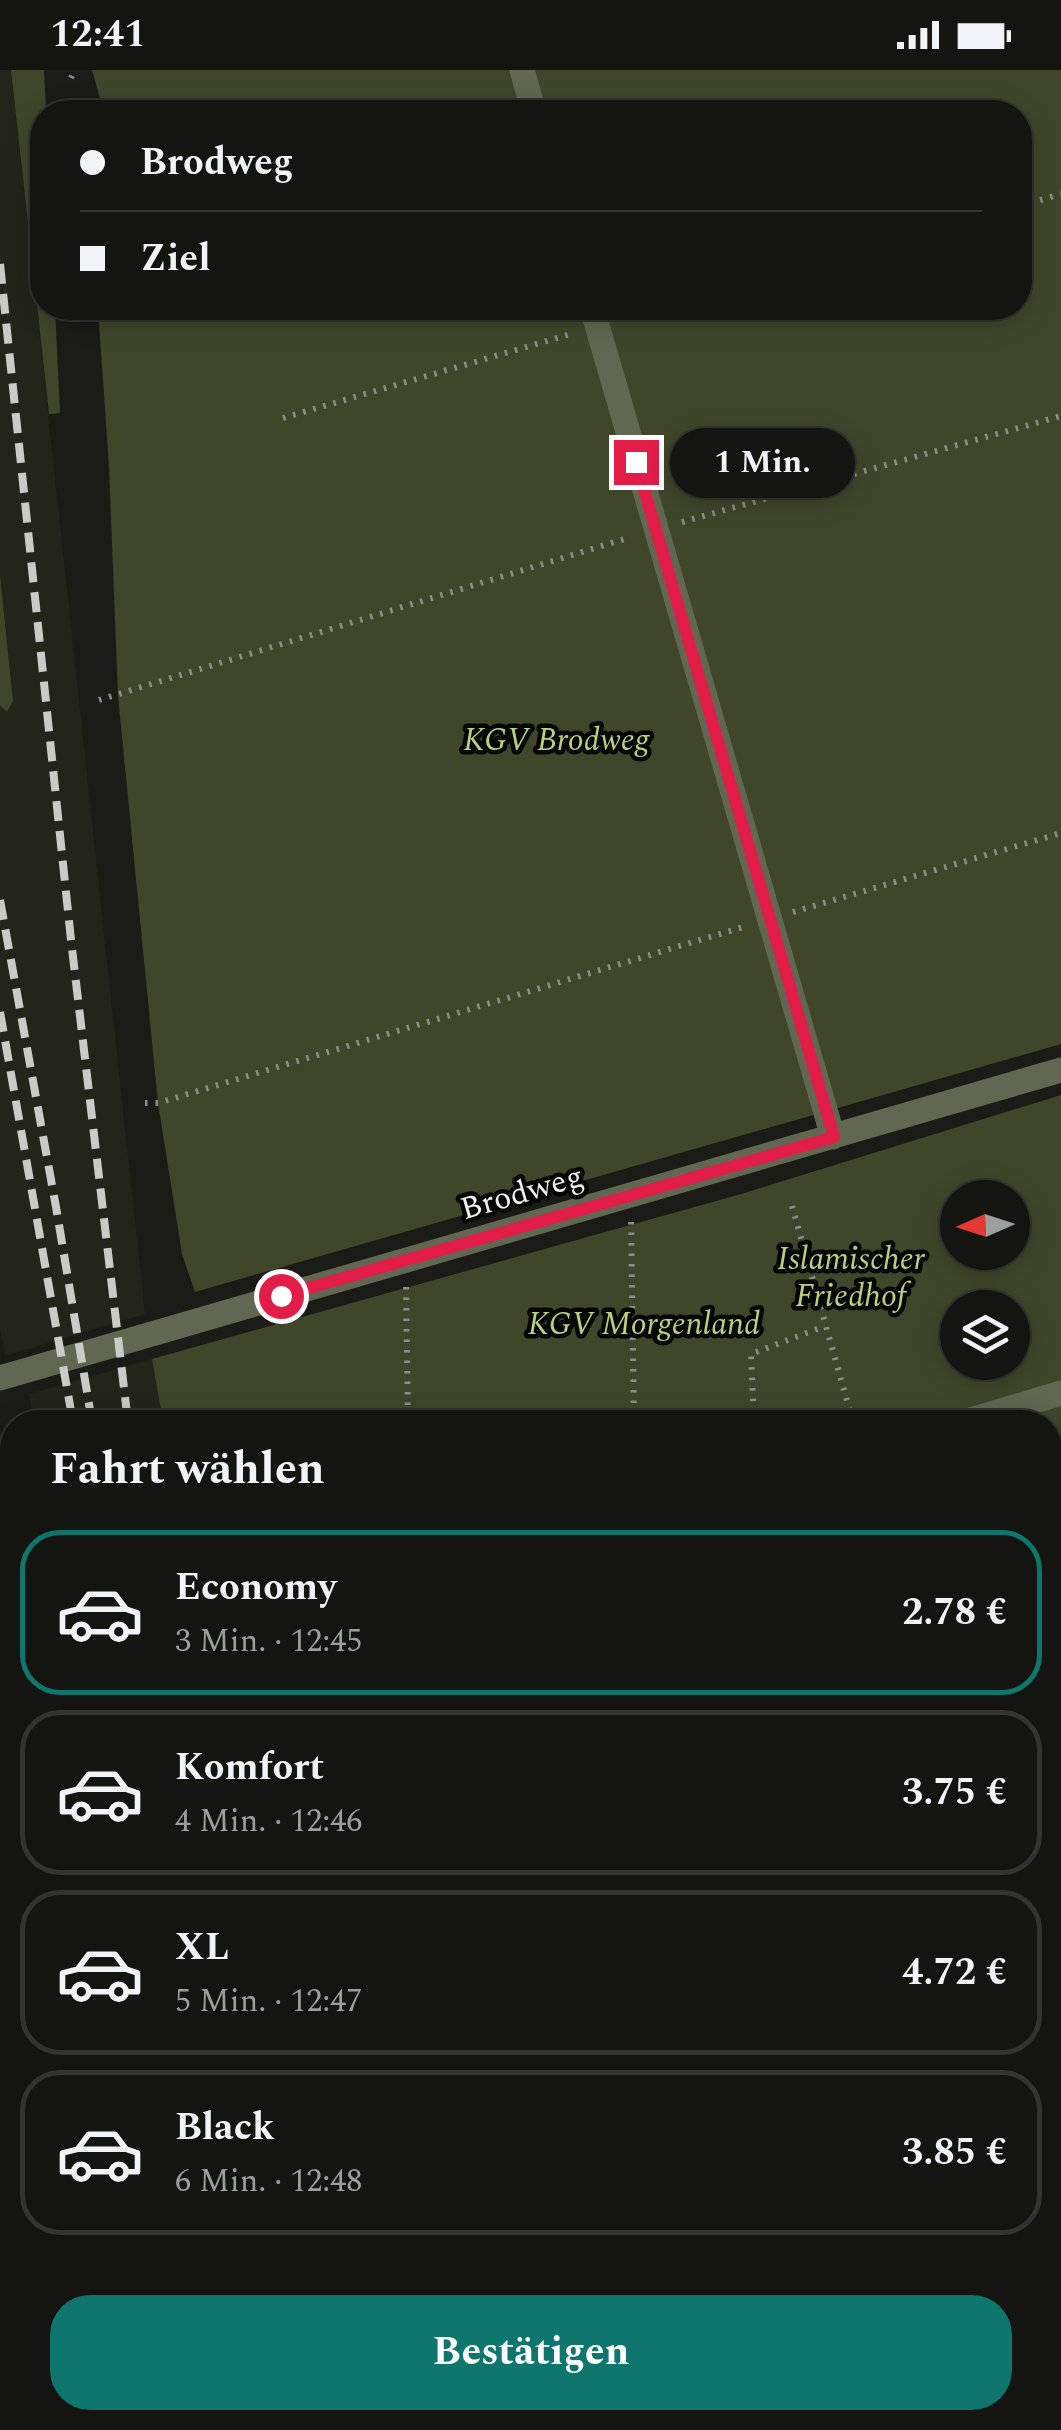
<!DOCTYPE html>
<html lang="de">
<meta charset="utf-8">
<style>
body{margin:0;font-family:Spectral,serif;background:#21221f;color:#f1f3f6;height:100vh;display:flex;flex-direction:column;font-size:38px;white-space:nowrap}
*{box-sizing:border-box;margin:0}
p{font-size:32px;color:#9d9f9f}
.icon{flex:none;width:55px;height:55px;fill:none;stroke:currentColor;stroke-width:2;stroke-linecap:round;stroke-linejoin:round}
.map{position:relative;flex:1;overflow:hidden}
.details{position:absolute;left:0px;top:1340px;width:1062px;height:1020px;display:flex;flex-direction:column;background:#141511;border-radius:40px 40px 0 0;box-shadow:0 5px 25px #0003,0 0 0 2px #333431}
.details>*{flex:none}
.hud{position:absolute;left:30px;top:30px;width:1002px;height:220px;border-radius:40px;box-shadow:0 5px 25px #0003,0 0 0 2px #333431;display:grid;align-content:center;height:220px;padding:0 50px;background:#141511}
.needle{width:65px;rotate:267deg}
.buttons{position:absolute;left:940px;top:1110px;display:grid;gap:20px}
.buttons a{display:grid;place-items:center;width:90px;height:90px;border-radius:50%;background:#141511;box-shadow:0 5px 25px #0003,0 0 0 2px #333431;font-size:50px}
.end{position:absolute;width:45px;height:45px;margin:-22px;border:12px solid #e11d48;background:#fff;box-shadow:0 0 0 5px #fff}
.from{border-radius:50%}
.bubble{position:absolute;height:70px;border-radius:35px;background:#141511;box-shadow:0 5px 25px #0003,0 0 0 2px #333431;font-size:32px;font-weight:700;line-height:70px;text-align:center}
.hud b{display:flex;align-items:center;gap:35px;height:95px;font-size:38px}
.hud b+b{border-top:2px solid #333431}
.hud i{width:25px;height:25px;background:#f1f3f6}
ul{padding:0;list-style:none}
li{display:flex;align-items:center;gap:30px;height:165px;margin:0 20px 15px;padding:0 30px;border:5px solid #333431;border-radius:40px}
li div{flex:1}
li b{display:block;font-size:38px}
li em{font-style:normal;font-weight:700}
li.on{border-color:#0f766e}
li>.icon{width:90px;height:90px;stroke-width:1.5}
h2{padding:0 50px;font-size:45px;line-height:120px}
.primary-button{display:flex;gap:20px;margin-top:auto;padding:20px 50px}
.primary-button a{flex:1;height:115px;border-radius:40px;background:#0f766e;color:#fff;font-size:40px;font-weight:700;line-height:115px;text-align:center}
.status{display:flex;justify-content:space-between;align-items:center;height:70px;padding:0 50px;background:#141511;direction:ltr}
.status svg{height:28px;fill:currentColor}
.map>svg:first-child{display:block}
.built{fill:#23251a}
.green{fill:#40462a;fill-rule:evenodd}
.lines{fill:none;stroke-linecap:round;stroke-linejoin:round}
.path{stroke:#8d8e8a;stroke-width:6;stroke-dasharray:2.5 8;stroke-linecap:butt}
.minor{stroke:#626752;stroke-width:25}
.rail{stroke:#cacbc7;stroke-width:8;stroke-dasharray:20 10;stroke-linecap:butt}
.route{stroke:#e11d48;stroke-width:12}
.labels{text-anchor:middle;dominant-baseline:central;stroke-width:9;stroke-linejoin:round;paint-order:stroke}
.park-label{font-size:32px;font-style:italic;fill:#bcce7f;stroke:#060605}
.street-label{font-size:32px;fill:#f1f2ee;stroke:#060605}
</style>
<div class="status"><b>12:41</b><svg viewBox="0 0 49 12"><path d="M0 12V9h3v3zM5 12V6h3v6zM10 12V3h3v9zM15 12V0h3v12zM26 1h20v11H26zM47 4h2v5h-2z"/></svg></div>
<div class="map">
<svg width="1061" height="2360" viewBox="0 0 1061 2360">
<rect width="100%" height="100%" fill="#1b1c17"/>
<path class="built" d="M 0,0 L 11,0 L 145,1244 L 5,1286 L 0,1259 L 0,636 L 7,641 L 13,630 L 0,505 Z
M 152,1289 L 163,1352 L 33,1352 L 29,1324 Z
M 30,2348 L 311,2348 L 312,2360 L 30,2360 Z"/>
<path class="green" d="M 11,0 L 44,0 L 46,42 L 42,42 L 42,238 L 55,238 L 60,343 L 49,344 Z
M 92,0 L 1061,0 L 1061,974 L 195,1222 L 182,1184 L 158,1033 L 118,626 L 109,397 L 98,238 L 1020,238 L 1020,42 L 104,42 Z
M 0,505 L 13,631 L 7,642 L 0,636 Z
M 1061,1025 L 1061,2360 L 312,2360 L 311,2348 L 1050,2348 L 1050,1352 L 163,1352 L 152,1289 L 741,1124 ZM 958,1128 L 1012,1128 L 1012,1182 L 958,1182 ZM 958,1238 L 1012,1238 L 1012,1292 L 958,1292 Z"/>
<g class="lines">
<path class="path" d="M 71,8 L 75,0
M 1020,136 L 1061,124
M 624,248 L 662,238
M 283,348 L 574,263
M 682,452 L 1061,346
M 99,630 L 631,467
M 793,842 L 1061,763
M 145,1033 L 158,1033 L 743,857
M 792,1136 L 853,1352
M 631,1152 L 634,1352
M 406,1217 L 408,1352
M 754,1352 L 751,1284 L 825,1256"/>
<path class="minor" d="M 522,0 L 534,42
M 592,238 L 833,1067
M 0,1308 L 1061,1000
M 964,1352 L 1061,1323
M 1050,1589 L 1061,1594
M 1050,1947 L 1061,1950
M 1050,2002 L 1061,1998
M 1050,2199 L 1061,2199
M 467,2348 L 468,2360
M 533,2348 L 534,2360
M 850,2348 L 856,2360
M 665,2360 L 670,2348"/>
<path class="rail" d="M 0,194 L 71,870 L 128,1352
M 0,830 L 56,1137 L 92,1352
M 0,942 L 73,1352
M 199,2348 L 201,2360
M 220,2348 L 222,2360
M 248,2348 L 249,2360"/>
</g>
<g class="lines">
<path class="route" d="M 281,1226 L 834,1067 L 636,392"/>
</g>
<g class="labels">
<g class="park-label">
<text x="556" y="670">KGV Brodweg</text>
<text x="851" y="1189">Islamischer<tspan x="851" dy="37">Friedhof</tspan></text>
<text x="644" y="1254">KGV Morgenland</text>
</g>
<g class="street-label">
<text transform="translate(522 1123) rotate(-16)">Brodweg</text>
</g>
</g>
</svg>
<div class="buttons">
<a><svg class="needle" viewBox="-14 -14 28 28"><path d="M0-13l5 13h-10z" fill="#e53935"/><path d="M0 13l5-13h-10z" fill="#9d9f9f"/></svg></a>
<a><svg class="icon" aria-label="layers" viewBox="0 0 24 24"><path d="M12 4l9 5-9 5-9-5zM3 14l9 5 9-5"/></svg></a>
</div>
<i class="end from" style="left:281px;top:1226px"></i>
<i class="end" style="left:636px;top:392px"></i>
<div class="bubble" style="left:670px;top:358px;width:185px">1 Min.</div>
<div class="hud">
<b><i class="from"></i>Brodweg</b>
<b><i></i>Ziel</b>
</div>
<section class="details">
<h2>Fahrt wählen</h2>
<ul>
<li class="on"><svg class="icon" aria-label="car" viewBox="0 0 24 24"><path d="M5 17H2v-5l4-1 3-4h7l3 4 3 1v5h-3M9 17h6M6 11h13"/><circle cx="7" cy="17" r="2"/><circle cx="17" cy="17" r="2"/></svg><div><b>Economy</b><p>3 Min. · 12:45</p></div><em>2.78 €</em></li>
<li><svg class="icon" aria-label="car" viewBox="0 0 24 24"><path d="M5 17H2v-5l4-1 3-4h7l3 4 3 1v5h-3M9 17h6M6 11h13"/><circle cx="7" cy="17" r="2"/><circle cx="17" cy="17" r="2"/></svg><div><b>Komfort</b><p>4 Min. · 12:46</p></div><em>3.75 €</em></li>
<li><svg class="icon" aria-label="car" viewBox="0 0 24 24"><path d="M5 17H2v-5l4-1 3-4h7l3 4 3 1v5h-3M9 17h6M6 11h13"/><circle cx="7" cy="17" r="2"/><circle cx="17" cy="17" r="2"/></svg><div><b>XL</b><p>5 Min. · 12:47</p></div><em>4.72 €</em></li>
<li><svg class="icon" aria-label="car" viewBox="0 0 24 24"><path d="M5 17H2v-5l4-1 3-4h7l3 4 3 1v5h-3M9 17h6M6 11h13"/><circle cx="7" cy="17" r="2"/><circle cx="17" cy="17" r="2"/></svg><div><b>Black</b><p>6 Min. · 12:48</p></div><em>3.85 €</em></li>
</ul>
<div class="primary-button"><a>Bestätigen</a></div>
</section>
</div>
